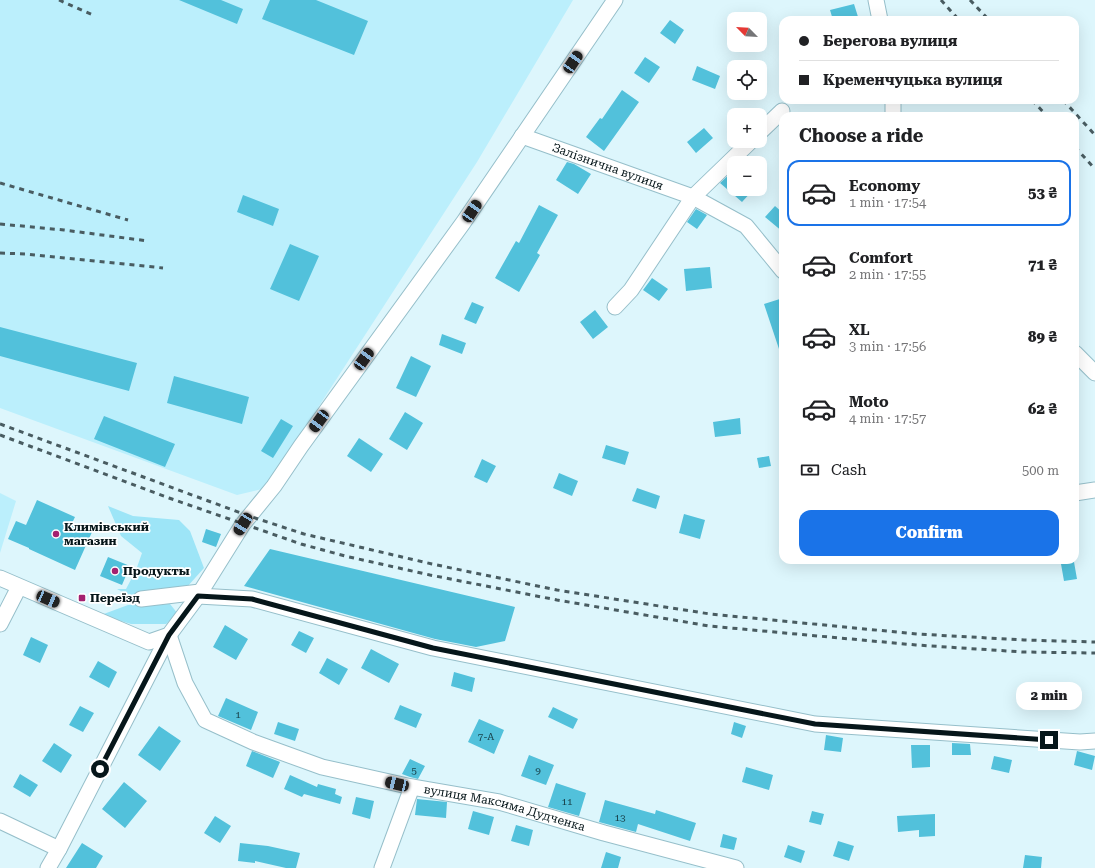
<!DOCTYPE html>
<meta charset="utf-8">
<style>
body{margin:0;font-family:"Roboto Serif",serif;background:#f6f6f6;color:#202124;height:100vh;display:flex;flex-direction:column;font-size:15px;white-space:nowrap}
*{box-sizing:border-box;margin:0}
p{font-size:13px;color:#757577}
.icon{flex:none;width:22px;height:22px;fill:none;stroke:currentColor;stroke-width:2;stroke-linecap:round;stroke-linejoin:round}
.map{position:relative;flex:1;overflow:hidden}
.drawer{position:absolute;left:779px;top:112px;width:300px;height:452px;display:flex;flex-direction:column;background:#fff;border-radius:12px;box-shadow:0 4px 16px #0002}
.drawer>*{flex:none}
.guide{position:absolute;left:779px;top:16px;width:300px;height:88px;border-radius:12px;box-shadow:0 4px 16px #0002;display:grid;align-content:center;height:88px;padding:0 20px;background:#fff}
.needle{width:26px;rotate:294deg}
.tools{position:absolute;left:727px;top:12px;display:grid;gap:8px}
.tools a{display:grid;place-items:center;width:40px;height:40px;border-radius:8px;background:#fff;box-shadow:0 4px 16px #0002;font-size:20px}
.end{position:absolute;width:18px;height:18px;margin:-9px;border:5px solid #06161a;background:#fff;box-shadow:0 0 0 2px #fff}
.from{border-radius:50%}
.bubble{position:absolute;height:28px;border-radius:12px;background:#fff;box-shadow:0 4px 16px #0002;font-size:13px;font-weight:800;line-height:28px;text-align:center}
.car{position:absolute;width:12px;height:24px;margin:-12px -6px;border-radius:5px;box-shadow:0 0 3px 1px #0007;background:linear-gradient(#222 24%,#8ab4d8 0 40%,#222 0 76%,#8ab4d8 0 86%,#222 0)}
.guide b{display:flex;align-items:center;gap:14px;height:38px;font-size:15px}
.guide b+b{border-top:1px solid #e0e0e0}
.guide i{width:10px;height:10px;background:#202124}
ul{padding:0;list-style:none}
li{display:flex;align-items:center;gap:12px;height:66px;margin:0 8px 6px;padding:0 12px;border:2px solid transparent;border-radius:12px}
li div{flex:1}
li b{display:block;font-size:15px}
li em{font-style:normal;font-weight:800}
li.current{border-color:#1a73e8}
li>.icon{width:36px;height:36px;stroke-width:1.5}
h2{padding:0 20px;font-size:18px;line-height:48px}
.pay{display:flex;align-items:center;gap:10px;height:44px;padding:0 20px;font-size:15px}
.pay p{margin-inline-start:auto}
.cta{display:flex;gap:8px;margin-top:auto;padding:8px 20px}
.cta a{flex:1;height:46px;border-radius:12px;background:#1a73e8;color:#fff;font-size:16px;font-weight:800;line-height:46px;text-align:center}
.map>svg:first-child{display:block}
.built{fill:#bbeffc}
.green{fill:#9de5f7}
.building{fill:#52c1db}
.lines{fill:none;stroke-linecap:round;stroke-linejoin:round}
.minor-casing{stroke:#96bfca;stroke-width:17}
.minor{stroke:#fff;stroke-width:15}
.rail{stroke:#495c61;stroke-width:3;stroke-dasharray:5 5;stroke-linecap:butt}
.route{stroke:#06161a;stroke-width:5}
.poi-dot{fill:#a3206f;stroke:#fff;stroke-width:1.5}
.labels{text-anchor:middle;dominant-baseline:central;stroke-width:3.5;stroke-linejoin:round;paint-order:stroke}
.number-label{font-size:10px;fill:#19414a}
.street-label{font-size:12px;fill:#06161a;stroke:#fff}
.poi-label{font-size:12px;font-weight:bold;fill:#06161a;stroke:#fff;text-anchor:start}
</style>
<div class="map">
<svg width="1095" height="868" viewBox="0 0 1095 868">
<rect width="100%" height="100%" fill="#ddf6fc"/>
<path class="built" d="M 0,0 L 573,0 L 477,162 L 266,488 L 237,495 L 0,408 Z
M 0,493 L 16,501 L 0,553 Z"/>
<path class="green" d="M 108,506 L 133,516 L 179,520 L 190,531 L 204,568 L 187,587 L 130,596 L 117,589 L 126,589 L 136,570 L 142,553 L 121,536 Z
M 170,604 L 178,614 L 166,624 L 131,624 L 101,615 L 128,605 Z"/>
<path class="building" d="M 179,0 L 221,0 L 243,9 L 237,24 Z
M 270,0 L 316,0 L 368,21 L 354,55 L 262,19 Z
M 854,4 L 859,20 L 833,20 L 830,10 Z
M 670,20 L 684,30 L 675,44 L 660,33 Z
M 645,57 L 660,67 L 649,83 L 634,73 Z
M 697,66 L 720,76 L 715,89 L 692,80 Z
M 622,90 L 639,102 L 604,151 L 586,137 L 600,118 L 602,119 Z
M 704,128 L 713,138 L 696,153 L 687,142 Z
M 567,162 L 574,164 L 591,174 L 578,194 L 556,180 Z
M 734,170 L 734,189 L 754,189 L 742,202 L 720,183 Z
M 243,195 L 279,209 L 273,226 L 237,212 Z
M 539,205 L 558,215 L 537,253 L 540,255 L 519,292 L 495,278 L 516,241 L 519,243 Z
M 775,206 L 783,213 L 783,232 L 765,217 Z
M 696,209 L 707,215 L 697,229 L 687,222 Z
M 290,244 L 319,256 L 299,301 L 270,289 Z
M 710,267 L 712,288 L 686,291 L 684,269 Z
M 652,278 L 668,289 L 659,301 L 643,290 Z
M 783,298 L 783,355 L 781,355 L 764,304 Z
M 472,302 L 484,307 L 476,324 L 464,319 Z
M 595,310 L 608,327 L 593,339 L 580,322 Z
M 0,327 L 137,363 L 129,391 L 0,356 Z
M 442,334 L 466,343 L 462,354 L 439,345 Z
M 411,356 L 431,366 L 416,397 L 396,388 Z
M 174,376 L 249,397 L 242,424 L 167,403 Z
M 405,412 L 423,423 L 407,450 L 389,439 Z
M 104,416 L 175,444 L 165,467 L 94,439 Z
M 740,418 L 741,434 L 715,437 L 713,422 Z
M 281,419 L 293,426 L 273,458 L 261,451 Z
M 359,438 L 383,454 L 371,472 L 347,456 Z
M 606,445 L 629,452 L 625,465 L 602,458 Z
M 769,456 L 771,466 L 759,468 L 757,458 Z
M 482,459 L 496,466 L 487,483 L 474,477 Z
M 559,473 L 578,481 L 572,496 L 553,488 Z
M 637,488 L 660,496 L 656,509 L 632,501 Z
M 37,500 L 75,517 L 72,523 L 92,532 L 75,570 L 29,549 L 29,548 L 8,539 L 16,521 L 26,525 Z
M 684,514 L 705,520 L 700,539 L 679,533 Z
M 206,529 L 221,534 L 216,547 L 202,542 Z
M 270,549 L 515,607 L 505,641 L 476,647 L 435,639 L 244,586 Z
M 108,557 L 130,566 L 122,585 L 100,576 Z
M 1074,562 L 1077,579 L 1064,581 L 1061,564 Z
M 225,625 L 248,639 L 236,660 L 213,647 Z
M 299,631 L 314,638 L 306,653 L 291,645 Z
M 31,637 L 48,645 L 40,663 L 23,655 Z
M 371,649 L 399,664 L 389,683 L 361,668 Z
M 327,658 L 348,669 L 339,685 L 319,673 Z
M 98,661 L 117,672 L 109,688 L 89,677 Z
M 454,672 L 475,678 L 472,692 L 451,686 Z
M 226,698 L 258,712 L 251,730 L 218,716 Z
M 400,705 L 422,714 L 416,728 L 394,719 Z
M 80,706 L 94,713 L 83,732 L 69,725 Z
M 553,707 L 578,719 L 573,729 L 548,717 Z
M 479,719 L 504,730 L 494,754 L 468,742 Z
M 278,722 L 299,729 L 295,741 L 274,734 Z
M 734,722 L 746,726 L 742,738 L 731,734 Z
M 159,726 L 181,741 L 160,771 L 138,755 Z
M 826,735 L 843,738 L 841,752 L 824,750 Z
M 54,743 L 72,755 L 61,773 L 42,761 Z
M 952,743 L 970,744 L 971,755 L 952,755 Z
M 911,745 L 930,745 L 930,767 L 912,768 Z
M 252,751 L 280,762 L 273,778 L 246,766 Z
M 1077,751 L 1095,756 L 1092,770 L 1074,765 Z
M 529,755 L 554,765 L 546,785 L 521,776 Z
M 994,756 L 1012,760 L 1009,773 L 991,769 Z
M 410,759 L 425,766 L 418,779 L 410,777 L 402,774 Z
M 746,767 L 773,775 L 769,790 L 742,782 Z
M 20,774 L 38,785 L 30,797 L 13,787 Z
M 290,775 L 317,787 L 318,784 L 336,789 L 335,794 L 342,797 L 340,804 L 304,794 L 302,797 L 284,789 Z
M 124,782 L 147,801 L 125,828 L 102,809 Z
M 556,783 L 586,793 L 579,816 L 548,807 Z
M 356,797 L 374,801 L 370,819 L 352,814 Z
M 417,799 L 447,802 L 446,818 L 415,815 Z
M 605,800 L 655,814 L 656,810 L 696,823 L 690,841 L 638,824 L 636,832 L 599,822 Z
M 473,811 L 494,817 L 489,835 L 468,829 Z
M 812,811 L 824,814 L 821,825 L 809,822 Z
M 935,814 L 935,836 L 919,837 L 919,830 L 898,832 L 897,816 Z
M 215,816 L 231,826 L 220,843 L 204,833 Z
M 516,825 L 533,830 L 529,846 L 511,841 Z
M 723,834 L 737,838 L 734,850 L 720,847 Z
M 838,841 L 854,846 L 849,861 L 833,856 Z
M 82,843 L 103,856 L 96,868 L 66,868 Z
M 240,843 L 268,846 L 300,853 L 296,868 L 286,868 L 255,861 L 255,863 L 238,861 Z
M 788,845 L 805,851 L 801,863 L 784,857 Z
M 606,852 L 621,857 L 618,868 L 601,868 Z
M 1025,855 L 1042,857 L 1041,868 L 1023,868 Z"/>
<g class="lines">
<defs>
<g id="minor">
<path d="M 876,0 L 880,20"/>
<path d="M 893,116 L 893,100"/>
<path d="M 760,132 L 782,111"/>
<path id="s1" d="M 522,136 L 693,197 L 746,226 L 783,271"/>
<path d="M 615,307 L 631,290 L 693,197 L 751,141"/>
<path d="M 1075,353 L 1095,373"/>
<path d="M 1075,493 L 1095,490"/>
<path d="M 0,578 L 149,642 L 169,635 L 198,596 L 243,524 L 274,486 L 301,446 L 463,223 L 615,0"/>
<path d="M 198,596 L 252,599 L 433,648 L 815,724 L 1080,742 L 1095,741"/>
<path d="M 141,599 L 200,592"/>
<path d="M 0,624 L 19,587"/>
<path id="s2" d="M 169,635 L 185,683 L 205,720 L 253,742 L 322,767 L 412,787 L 499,802 L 604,833 L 736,868"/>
<path d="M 0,821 L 59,849"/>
<path d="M 48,868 L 59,849 L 169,635"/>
<path d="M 382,868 L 412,787"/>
</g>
</defs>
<use href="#minor" class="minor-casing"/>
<use href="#minor" class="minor"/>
<path class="rail" d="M 59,0 L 93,15
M 941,0 L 959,20
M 970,0 L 989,20
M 1032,100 L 1047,116
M 1063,100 L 1095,135
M 1075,147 L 1095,169
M 0,183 L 128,220
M 0,224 L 64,230 L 148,241
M 0,253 L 26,254 L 163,268
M 0,424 L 249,516 L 304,534 L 432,564 L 557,590 L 710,614 L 917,634 L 1024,640 L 1095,642
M 0,435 L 169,498 L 301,544 L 345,556 L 430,575 L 557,600 L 709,626 L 916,645 L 1023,652 L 1095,653"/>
</g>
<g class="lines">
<path class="route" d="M 100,769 L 169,635 L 198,596 L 252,599 L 433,648 L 815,724 L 1049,740"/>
</g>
<g class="poi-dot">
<circle cx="56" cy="534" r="4"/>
<circle cx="115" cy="571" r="4"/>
<rect x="78" y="594" width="8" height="8" rx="2"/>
</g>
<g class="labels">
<g class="number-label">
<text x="238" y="714">1</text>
<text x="486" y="736">7-А</text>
<text x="414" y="770">5</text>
<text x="538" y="770">9</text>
<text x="567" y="801">11</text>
<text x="620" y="817">13</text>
</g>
<g class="street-label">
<text stroke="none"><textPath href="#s1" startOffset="91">Залізнична вулиця</textPath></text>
<text stroke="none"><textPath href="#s2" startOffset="406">вулиця Максима Дудченка</textPath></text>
</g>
<g class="poi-label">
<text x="64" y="527">Климівський<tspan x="64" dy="14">магазин</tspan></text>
<text x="123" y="571">Продукты</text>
<text x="90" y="598">Переїзд</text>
</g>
</g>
</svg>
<div class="tools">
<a><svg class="needle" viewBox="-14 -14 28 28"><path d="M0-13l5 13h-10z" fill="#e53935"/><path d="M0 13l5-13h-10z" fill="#757577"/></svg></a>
<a><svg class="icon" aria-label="locate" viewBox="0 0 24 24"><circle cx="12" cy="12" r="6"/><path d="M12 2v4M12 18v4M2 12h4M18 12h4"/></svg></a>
<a>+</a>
<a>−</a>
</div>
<i class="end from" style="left:100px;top:769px"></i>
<i class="end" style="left:1049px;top:740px"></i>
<div class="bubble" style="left:1016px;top:682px;width:66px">2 min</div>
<i class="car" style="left:573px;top:62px;rotate:34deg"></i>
<i class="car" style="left:472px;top:211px;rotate:34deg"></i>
<i class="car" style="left:364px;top:359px;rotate:36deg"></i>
<i class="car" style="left:319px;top:421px;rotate:216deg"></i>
<i class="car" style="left:243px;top:524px;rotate:212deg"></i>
<i class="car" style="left:48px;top:599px;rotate:113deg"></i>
<i class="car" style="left:397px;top:784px;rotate:283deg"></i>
<div class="guide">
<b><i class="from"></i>Берегова вулиця</b>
<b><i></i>Кременчуцька вулиця</b>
</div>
<section class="drawer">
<h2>Choose a ride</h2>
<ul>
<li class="current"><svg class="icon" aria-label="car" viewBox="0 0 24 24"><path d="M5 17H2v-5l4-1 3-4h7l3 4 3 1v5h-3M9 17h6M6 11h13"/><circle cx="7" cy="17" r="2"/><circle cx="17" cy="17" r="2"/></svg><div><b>Economy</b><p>1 min · 17:54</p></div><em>53 ₴</em></li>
<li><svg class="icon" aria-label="car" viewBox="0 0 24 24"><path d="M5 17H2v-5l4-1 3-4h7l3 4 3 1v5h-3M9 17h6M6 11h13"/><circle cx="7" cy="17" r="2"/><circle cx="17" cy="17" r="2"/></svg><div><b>Comfort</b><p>2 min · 17:55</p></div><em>71 ₴</em></li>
<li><svg class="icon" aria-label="car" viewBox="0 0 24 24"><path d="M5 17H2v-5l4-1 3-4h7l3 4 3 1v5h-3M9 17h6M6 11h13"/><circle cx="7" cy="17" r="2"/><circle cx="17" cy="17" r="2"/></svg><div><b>XL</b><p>3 min · 17:56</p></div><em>89 ₴</em></li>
<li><svg class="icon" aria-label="car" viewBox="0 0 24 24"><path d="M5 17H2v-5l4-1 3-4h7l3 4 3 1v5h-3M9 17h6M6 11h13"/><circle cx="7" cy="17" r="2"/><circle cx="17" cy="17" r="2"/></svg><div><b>Moto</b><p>4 min · 17:57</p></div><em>62 ₴</em></li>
</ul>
<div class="pay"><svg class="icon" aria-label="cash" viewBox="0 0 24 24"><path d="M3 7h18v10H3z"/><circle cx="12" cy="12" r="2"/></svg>Cash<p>500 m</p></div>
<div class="cta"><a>Confirm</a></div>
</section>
</div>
